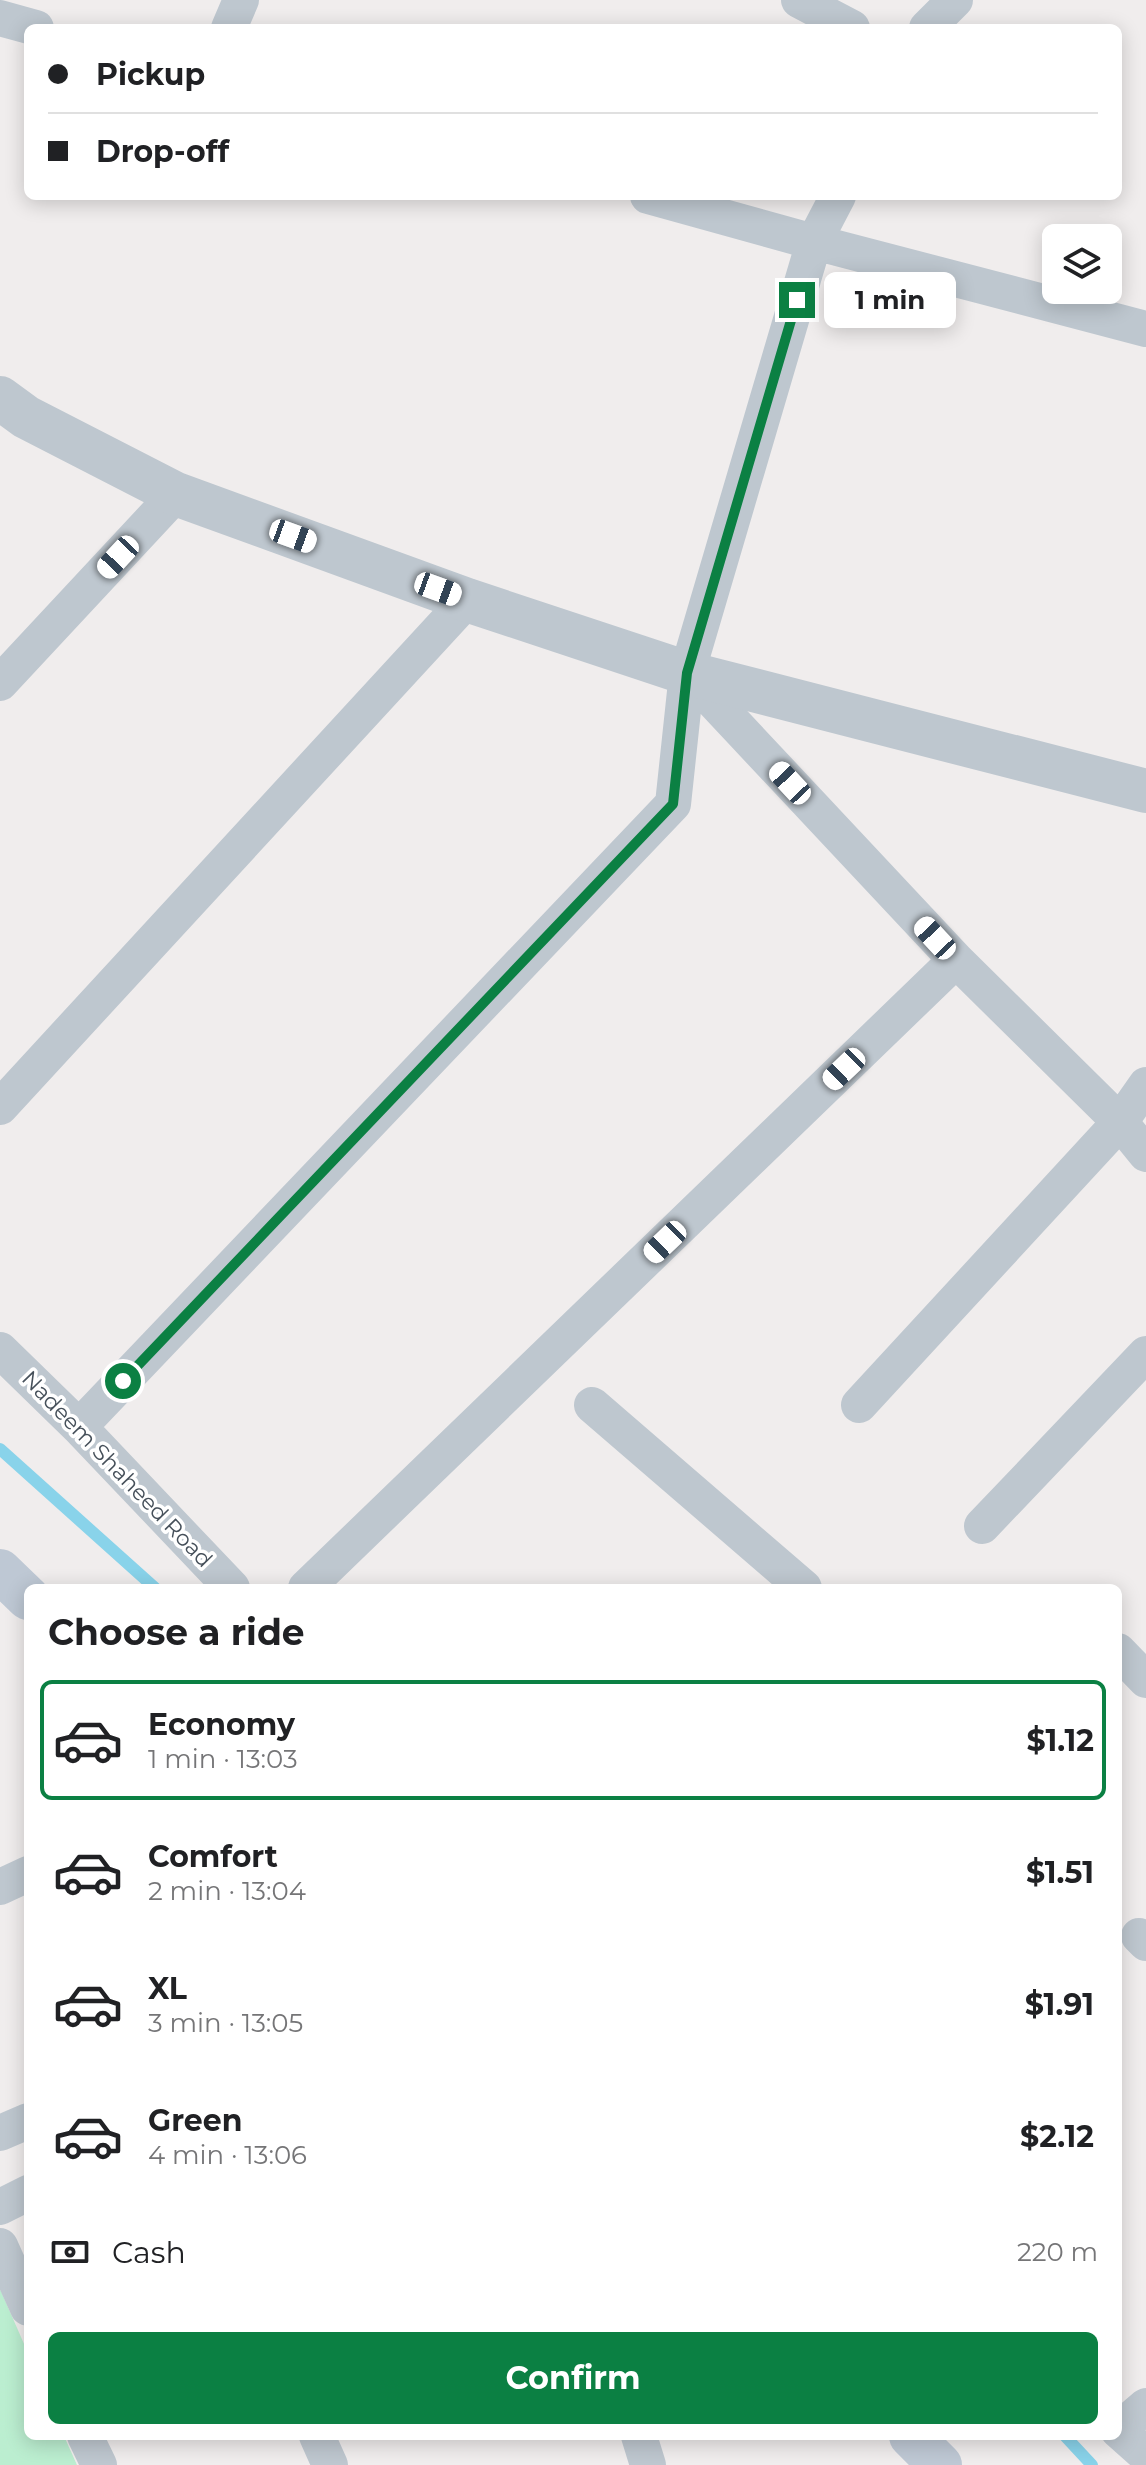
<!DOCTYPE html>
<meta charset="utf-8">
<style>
body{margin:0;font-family:Montserrat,sans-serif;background:#f6f6f6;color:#202124;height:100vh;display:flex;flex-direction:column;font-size:30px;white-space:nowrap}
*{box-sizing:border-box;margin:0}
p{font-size:26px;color:#757577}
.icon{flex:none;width:44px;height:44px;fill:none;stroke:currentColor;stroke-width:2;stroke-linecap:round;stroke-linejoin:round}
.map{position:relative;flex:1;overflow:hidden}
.side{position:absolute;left:24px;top:1584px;width:1098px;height:856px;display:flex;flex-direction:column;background:#fff;border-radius:12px;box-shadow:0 4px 20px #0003}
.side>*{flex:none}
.guide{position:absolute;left:24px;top:24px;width:1098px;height:176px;border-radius:12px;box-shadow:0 4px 20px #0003;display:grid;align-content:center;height:176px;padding:0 24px;background:#fff}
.buttons{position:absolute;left:1042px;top:224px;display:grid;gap:16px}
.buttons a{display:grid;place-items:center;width:80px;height:80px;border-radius:12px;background:#fff;box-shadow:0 4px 20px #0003;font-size:40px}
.end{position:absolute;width:36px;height:36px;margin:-18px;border:10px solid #0b8043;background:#fff;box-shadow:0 0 0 4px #fff}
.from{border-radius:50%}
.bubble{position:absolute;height:56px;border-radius:12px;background:#fff;box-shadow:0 4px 20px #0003;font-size:26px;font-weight:700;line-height:56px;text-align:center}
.car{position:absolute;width:24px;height:48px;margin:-24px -12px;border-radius:10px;box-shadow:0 0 6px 2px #0007;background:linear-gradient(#fff 24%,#345 0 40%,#fff 0 76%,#345 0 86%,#fff 0)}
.guide b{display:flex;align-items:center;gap:28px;height:76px;font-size:30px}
.guide b+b{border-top:2px solid #e0e0e0}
.guide i{width:20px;height:20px;background:#202124}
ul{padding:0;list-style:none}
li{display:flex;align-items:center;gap:24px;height:120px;margin:0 16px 12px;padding:0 8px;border:4px solid transparent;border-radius:12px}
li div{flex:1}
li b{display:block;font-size:30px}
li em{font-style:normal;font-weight:700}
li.active{border-color:#0b8043}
li>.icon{width:72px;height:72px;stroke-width:1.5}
h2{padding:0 24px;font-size:36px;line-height:96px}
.pay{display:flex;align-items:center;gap:20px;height:88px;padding:0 24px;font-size:30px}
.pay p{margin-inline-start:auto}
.button{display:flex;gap:16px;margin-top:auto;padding:16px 24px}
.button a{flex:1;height:92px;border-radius:12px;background:#0b8043;color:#fff;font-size:32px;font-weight:700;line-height:92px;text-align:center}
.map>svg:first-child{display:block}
.green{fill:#bbeed0}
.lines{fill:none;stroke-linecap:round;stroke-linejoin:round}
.stream{stroke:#89d3ea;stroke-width:12}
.minor{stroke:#bec7cf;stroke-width:36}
.tertiary{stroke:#bec7cf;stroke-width:44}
.secondary{stroke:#bec8d4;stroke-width:44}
.route{stroke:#0b8043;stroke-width:10}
.labels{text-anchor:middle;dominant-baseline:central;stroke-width:7;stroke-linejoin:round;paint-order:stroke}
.street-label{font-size:22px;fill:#46505a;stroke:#fff}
</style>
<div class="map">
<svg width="1146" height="2465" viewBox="0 0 1146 2465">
<rect width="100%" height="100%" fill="#f0eded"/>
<path class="green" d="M 0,2289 L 28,2353 L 28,2436 L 64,2436 L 77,2465 L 0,2465 Z"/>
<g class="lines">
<path class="stream" d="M 0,1449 L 155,1588
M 1065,2436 L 1092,2465"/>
<path class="minor" d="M 799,0 L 852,28
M 0,18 L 36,28
M 229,28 L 241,0
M 927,28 L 955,0
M 648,196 L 814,242 L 1146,329
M 687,673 L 956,960 L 1120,1122 L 1146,1154
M 0,683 L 176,494
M 0,1107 L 467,600
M 0,1350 L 79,1427 L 232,1588
M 592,1405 L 804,1588
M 859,1405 L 1120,1122 L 1146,1085
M 79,1427 L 673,804 L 687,673 L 814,242 L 838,196
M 982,1526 L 1146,1354
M 306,1588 L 956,960
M 1118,1651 L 1146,1680
M 0,1887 L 28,1874
M 1139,1936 L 1146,1943
M 0,2133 L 28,2121
M 0,2207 L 28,2193
M 0,2246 L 28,2308
M 1118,2430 L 1146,2455
M 1118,2430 L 1146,2406
M 85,2436 L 99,2465
M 317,2436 L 330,2465
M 639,2436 L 648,2465"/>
<path class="tertiary" d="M 0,398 L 26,417 L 176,494 L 467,600 L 687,673 L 1146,791"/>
<path class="secondary" d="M 0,1571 L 28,1598
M 911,2436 L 940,2465"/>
</g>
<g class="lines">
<path class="route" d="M 123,1381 L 673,804 L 687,673 L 797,300"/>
</g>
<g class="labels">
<g class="street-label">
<text transform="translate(117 1469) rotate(46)">Nadeem Shaheed Road</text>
</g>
</g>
</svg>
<div class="buttons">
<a><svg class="icon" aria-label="layers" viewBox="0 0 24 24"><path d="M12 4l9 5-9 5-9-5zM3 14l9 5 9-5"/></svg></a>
</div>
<i class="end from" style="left:123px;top:1381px"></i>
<i class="end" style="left:797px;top:300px"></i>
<div class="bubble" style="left:824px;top:272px;width:132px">1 min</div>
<i class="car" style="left:293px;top:536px;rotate:110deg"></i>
<i class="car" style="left:118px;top:557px;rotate:223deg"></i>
<i class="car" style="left:438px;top:589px;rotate:110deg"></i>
<i class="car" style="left:790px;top:783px;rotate:317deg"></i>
<i class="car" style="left:935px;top:938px;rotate:317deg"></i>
<i class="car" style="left:844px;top:1069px;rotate:226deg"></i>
<i class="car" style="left:665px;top:1242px;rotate:226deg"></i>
<div class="guide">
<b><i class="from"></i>Pickup</b>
<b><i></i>Drop-off</b>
</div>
<section class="side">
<h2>Choose a ride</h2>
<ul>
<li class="active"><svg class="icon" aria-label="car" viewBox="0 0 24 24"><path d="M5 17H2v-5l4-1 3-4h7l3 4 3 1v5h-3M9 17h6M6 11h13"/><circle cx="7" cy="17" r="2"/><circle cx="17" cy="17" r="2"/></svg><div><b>Economy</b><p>1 min · 13:03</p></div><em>$1.12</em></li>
<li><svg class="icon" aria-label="car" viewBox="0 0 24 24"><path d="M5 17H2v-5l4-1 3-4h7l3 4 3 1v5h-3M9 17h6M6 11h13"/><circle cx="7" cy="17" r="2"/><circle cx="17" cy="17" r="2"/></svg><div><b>Comfort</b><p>2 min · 13:04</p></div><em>$1.51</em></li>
<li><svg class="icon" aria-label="car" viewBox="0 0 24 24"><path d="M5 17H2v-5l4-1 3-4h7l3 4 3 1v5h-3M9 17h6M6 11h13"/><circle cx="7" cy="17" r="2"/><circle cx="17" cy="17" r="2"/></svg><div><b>XL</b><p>3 min · 13:05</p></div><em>$1.91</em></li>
<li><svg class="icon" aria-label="car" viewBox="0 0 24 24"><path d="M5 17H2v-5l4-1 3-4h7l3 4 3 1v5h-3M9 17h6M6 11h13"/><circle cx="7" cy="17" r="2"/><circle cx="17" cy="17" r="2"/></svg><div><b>Green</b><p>4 min · 13:06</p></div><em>$2.12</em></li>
</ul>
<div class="pay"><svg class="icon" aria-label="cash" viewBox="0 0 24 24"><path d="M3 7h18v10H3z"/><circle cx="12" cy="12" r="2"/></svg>Cash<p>220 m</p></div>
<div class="button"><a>Confirm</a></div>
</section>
</div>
